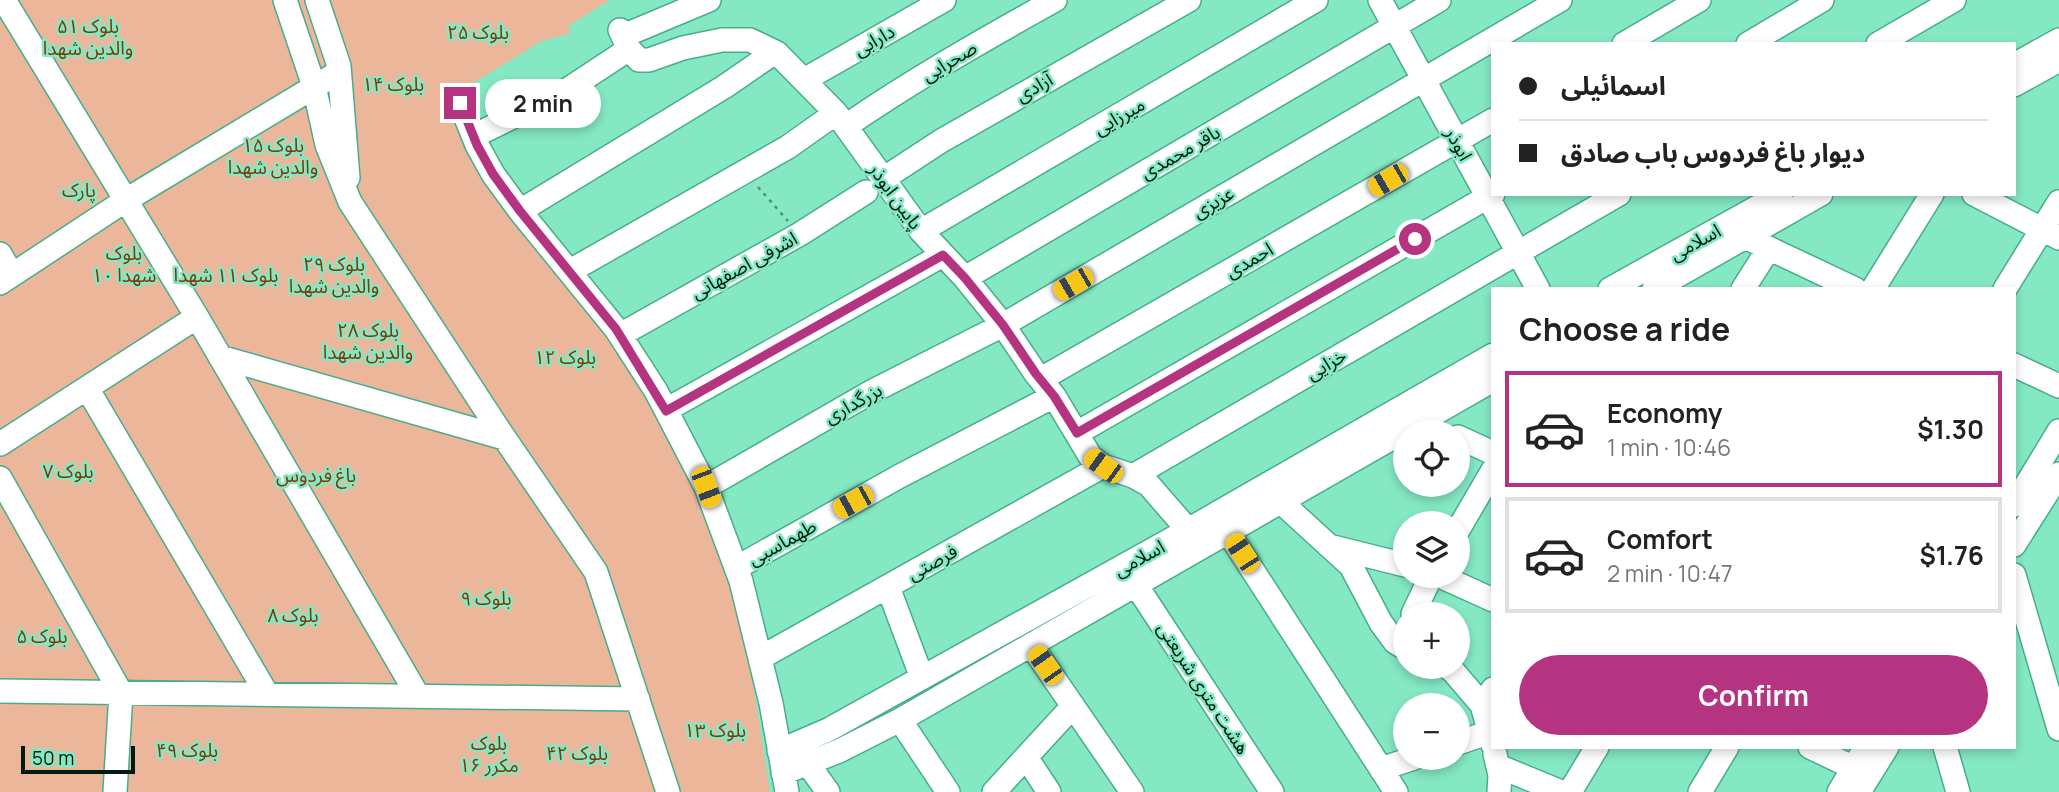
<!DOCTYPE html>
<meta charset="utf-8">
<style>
body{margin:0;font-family:Manrope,"Noto Sans Arabic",sans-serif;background:#f2f2f2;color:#222;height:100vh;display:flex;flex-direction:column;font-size:26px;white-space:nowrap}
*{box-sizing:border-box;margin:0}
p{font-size:23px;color:#767676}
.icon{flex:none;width:38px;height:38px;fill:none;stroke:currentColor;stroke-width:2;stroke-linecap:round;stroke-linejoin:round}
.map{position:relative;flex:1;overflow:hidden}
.sheet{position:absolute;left:1491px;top:287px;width:525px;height:462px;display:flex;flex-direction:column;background:#fff;border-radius:0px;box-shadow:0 4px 10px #0003}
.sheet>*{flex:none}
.top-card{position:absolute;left:1491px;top:42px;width:525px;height:154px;border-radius:0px;box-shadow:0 4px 10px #0003;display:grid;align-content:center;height:154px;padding:0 28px;background:#fff}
.tools{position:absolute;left:1393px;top:420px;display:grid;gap:14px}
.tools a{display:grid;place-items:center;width:77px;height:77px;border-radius:50%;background:#fff;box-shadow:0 4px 10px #0003;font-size:35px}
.scale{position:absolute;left:21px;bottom:18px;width:114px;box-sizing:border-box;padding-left:7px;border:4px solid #001c12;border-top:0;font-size:19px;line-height:24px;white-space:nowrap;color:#001c12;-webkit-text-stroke:5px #84e8c3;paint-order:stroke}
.end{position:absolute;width:32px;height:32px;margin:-16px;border:9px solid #b43481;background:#fff;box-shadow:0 0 0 4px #fff}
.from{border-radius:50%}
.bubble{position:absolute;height:49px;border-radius:24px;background:#fff;box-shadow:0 4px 10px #0003;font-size:23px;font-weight:700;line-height:49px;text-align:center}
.car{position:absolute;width:21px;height:42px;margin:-21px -10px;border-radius:9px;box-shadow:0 0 5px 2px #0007;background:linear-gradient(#f5c518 24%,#345 0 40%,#f5c518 0 76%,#345 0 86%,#f5c518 0)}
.top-card b{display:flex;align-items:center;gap:24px;height:66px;font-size:26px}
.top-card b+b{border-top:2px solid #e0e0e0}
.top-card i{width:18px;height:18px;background:#222}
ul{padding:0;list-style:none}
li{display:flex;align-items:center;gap:21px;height:116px;margin:0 14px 10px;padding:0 14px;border:4px solid #e0e0e0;border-radius:0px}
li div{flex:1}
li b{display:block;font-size:26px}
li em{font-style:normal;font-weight:700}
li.selected{border-color:#b43481}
li>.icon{width:63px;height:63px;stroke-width:1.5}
h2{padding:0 28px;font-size:32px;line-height:84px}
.action{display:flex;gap:14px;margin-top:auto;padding:14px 28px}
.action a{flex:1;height:80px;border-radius:42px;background:#b43481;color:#fff;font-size:28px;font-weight:700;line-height:80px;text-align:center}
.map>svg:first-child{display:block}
.green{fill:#ecb69b}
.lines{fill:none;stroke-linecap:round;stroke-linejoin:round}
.minor-casing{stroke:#47ad8a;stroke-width:26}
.path{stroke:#4c9178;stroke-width:2.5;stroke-dasharray:3.5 5;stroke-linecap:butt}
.minor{stroke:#fff;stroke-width:23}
.route{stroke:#b43481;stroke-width:9}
.labels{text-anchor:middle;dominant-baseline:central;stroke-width:5;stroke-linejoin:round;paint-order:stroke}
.park-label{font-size:19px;fill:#803705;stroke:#84e8c3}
.street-label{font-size:19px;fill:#001c12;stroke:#84e8c3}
</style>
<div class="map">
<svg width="2059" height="792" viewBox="0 0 2059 792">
<rect width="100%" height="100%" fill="#84e8c3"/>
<path class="green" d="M 0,0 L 610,0 L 568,26 L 571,33 L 542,41 L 447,99 L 513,219 L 625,354 L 665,423 L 717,540 L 742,627 L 751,671 L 770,792 L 0,792 Z"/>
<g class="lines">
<defs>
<path id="minor" d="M 4,0 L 197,317 L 418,696
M 285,0 L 314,86 L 327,145 L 350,202 L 499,430 L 596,572 L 668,792
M 317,0 L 339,66 L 348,178
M 1380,0 L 1538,289
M 620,30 L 629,49 L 639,60 L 649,60 L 683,48 L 722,40 L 750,40 L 777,53 L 836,113 L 921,231 L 965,278 L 1003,325 L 1036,374 L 1054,396 L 1090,456 L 1103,466 L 1133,476 L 1149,485 L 1188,530 L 1200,548
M 623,36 L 709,0
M 1624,44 L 1699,0
M 1748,44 L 1822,0
M 1878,44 L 1954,0
M 2014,65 L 2059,40
M 804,80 L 944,0
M 2014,85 L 2059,60
M 460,103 L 477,145 L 493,174 L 520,211 L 616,329 L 656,391 L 706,487 L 741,581 L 771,703 L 787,792
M 846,126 C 913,80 983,40 1055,0
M 474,136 L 567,90 L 629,49
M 883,179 L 941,141 L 1189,0
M 1974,194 L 2059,238
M 520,211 L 724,87 L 775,52
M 921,231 L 1316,0
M 1745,237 L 1855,289
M 0,254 L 12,275
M 570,271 L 788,147 L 836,113
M 965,278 L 1439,0
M 0,283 L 126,200 L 339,72
M 1610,289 L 1781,194
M 1654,289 L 1821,194
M 1743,289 L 1769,248
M 1873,289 L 1932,194
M 2005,289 L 2059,202
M 620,335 L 800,234 L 866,192
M 220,357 L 504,438
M 2014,365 L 2059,386
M 1041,379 L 1493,120
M 87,388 L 267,694
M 666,410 L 943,255
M 1077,433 L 1493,194
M 1458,437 L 1493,453
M 0,444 L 197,317
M 1133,476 L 1619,194
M 0,478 L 121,693 L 115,792
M 706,487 L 873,391 L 1003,325 L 1560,0
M 1281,502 L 1351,566 L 1381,623 L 1395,642 L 1405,648
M 2014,505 L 2059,431
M 1458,530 L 1493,470
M 1228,532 L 1396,792
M 2014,545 L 2059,474
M 1333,547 L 1405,565
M 736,568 L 900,476 L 1054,396
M 2014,575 L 2059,729
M 1440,576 L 1493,600
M 1136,585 L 1272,792
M 888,587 L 922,678
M 1413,614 L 1431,576
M 1031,645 L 1132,792
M 760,658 L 1103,466
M 1447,667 L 1453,671 L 1482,705
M 1493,689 L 1482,705 L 1493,745
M 0,691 L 638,699
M 900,720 L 948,792
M 1458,743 L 1490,732
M 1810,747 L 1854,768
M 1945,747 L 1958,792
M 779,751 L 828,730 L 1188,530 L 1493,355
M 1495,754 L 1500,775 L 1499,792
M 1026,757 L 1049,792
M 808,764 L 828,792
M 1498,766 L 1561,792
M 1381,769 L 1414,758
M 783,773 L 839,751 L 900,720 L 1493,380
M 994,792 L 1073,706
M 1570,792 L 1597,747
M 1700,792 L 1727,747
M 1839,792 L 1866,747
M 1859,792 L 1887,747"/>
</defs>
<use href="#minor" class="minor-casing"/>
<path class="path" d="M 758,187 L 788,221"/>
<use href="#minor" class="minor"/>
</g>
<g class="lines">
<path class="route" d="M 460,103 L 477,145 L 493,174 L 520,211 L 616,329 L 666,411 L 943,255 L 965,278 L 1003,325 L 1036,374 L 1054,396 L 1077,433 L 1415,239"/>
</g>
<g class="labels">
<g class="park-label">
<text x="88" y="26">بلوک ۵۱<tspan x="88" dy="22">والدین شهدا</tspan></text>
<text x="478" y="32">بلوک ۲۵</text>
<text x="393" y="84">بلوک ۱۴</text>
<text x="273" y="145">بلوک ۱۵<tspan x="273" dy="22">والدین شهدا</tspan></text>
<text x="79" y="190">پارک</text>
<text x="124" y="253">بلوک<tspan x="124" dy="22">۱۰ شهدا</tspan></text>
<text x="334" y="264">بلوک ۲۹<tspan x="334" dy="22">والدین شهدا</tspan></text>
<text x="226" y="275">بلوک ۱۱ شهدا</text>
<text x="368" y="330">بلوک ۲۸<tspan x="368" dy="22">والدین شهدا</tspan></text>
<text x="565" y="357">بلوک ۱۲</text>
<text x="68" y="471">بلوک ۷</text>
<text x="316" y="475">باغ فردوس</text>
<text x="486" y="598">بلوک ۹</text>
<text x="293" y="615">بلوک ۸</text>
<text x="42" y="636">بلوک ۵</text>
<text x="715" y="730">بلوک ۱۳</text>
<text x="489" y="743">بلوک<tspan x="489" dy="22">۱۶ مکرر</tspan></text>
<text x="187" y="750">بلوک ۴۹</text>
<text x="577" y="753">بلوک ۴۲</text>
</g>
<g class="street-label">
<text transform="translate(874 40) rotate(-30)">دارابی</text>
<text transform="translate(949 61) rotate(-31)">صحرایی</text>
<text transform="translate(1034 87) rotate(-30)">آزادی</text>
<text transform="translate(1119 116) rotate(-30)">میرزایی</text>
<text transform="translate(1459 144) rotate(61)">ابوذر</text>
<text transform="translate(1180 152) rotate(-30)">باقر محمدی</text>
<text transform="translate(896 196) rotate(54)">پایین ابوذر</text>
<text transform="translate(1213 202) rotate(-30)">عزیزی</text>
<text transform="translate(1695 242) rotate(-29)">اسلامی</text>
<text transform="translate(1249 260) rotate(-30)">احمدی</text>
<text transform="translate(744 265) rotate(-29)">اشرفی اصفهانی</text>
<text transform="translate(1326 364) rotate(-30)">خزایی</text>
<text transform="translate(853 403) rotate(-29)">بزرگداری</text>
<text transform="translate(782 542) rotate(-29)">طهماسبی</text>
<text transform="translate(1139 558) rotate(-29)">اسلامی</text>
<text transform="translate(932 562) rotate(-29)">فرصتی</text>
<text transform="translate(1204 688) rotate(57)">هشت متری شریعتی</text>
</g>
</g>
</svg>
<div class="tools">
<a><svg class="icon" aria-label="locate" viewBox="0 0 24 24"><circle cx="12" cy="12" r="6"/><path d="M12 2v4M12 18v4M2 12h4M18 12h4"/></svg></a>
<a><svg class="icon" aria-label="layers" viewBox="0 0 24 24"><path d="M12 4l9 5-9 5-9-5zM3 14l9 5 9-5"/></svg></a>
<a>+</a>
<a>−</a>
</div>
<div class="scale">50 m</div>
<i class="end from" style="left:1415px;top:239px"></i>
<i class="end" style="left:460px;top:103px"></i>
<div class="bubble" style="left:485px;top:79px;width:116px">2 min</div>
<i class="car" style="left:1388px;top:180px;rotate:240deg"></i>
<i class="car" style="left:1073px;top:284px;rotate:240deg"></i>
<i class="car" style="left:1103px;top:466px;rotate:306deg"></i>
<i class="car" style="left:706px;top:487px;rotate:159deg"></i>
<i class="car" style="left:853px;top:502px;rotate:241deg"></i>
<i class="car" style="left:1242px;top:553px;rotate:327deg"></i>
<i class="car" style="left:1045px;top:665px;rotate:325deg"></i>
<div class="top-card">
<b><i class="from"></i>اسمائیلی</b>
<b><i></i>دیوار باغ فردوس باب صادق</b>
</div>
<section class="sheet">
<h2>Choose a ride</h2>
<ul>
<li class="selected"><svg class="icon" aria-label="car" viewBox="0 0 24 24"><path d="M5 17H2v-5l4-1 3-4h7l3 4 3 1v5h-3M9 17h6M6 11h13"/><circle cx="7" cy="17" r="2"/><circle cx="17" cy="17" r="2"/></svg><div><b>Economy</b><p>1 min · 10:46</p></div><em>$1.30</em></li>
<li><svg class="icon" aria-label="car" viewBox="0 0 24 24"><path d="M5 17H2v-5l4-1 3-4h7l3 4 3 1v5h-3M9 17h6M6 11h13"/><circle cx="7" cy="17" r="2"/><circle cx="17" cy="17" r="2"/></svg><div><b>Comfort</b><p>2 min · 10:47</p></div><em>$1.76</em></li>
</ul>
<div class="action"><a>Confirm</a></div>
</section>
</div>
